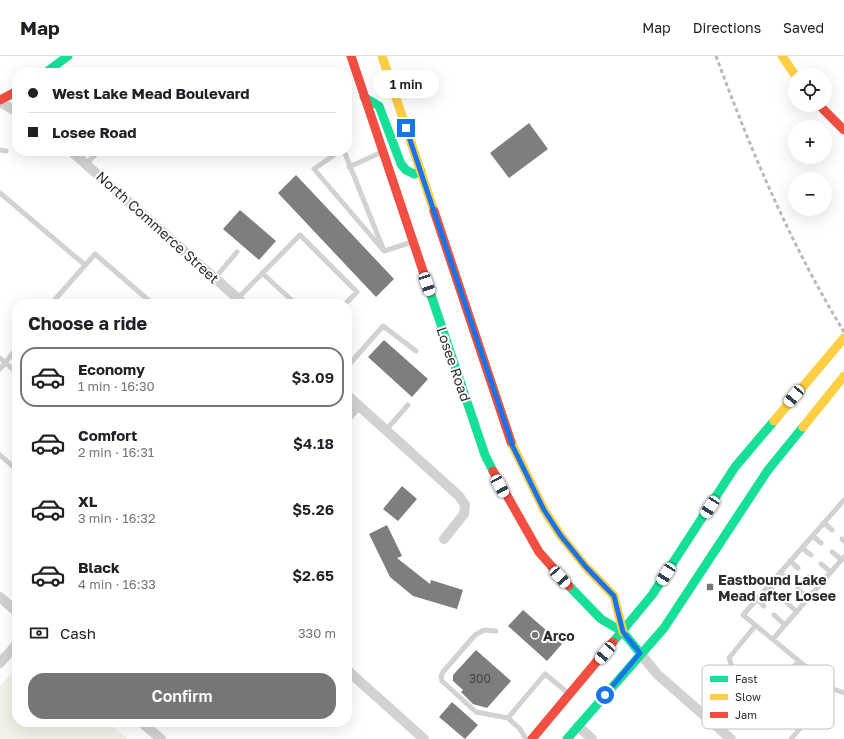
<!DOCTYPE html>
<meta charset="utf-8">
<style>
body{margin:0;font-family:"Golos Text",sans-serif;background:#f2f2f2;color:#202124;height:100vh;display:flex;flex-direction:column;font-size:15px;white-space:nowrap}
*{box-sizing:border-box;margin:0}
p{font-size:13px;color:#757577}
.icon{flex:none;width:22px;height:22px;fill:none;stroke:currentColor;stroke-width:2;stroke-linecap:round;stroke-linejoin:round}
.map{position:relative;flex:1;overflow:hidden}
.sheet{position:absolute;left:12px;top:243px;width:340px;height:428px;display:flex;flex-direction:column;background:#fff;border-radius:16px;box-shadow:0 4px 16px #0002}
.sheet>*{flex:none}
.guide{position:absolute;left:12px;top:12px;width:340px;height:88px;border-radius:16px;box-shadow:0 4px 16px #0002;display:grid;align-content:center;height:88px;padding:0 16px;background:#fff}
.tools{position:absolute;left:788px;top:12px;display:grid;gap:8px}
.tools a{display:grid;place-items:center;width:44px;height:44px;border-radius:50%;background:#fff;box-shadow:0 4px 16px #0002;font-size:20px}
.end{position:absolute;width:18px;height:18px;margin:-9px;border:5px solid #1a73e8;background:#fff;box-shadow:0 0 0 2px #fff}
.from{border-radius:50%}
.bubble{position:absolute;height:28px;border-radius:14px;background:#fff;box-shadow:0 4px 16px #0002;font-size:13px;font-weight:600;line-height:28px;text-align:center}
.car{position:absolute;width:12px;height:24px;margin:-12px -6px;border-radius:5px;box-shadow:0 0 3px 1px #0007;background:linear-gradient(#fff 24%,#345 0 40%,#fff 0 76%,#345 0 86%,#fff 0)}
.guide b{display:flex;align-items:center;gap:14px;height:38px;font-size:15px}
.guide b+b{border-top:1px solid #e0e0e0}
.guide i{width:10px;height:10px;background:#202124}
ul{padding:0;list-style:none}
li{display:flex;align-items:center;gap:12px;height:60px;margin:0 8px 6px;padding:0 8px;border:2px solid transparent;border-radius:16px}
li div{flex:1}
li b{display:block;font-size:15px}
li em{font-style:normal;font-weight:600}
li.on{border-color:#767676}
li>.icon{width:36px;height:36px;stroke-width:1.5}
h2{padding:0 16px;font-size:18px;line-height:48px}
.pay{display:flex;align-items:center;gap:10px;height:44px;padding:0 16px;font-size:15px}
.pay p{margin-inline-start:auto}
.cta{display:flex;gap:8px;margin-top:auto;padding:8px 16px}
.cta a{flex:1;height:46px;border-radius:16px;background:#767676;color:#fff;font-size:16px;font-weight:600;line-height:46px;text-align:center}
header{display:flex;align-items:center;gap:24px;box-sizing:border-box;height:56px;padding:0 20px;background:#fff;border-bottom:1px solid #e0e0e0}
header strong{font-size:19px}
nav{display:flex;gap:22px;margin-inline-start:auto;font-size:14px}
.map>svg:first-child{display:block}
.green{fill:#f1f3eb}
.building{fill:#7e7e7e}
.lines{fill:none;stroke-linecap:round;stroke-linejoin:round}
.lane{stroke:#d2d2d2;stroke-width:5}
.street{stroke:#d2d2d2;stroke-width:10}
.fast{stroke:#16e098;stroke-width:9}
.slow{stroke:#ffcf43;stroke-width:9}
.jam{stroke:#f24e42;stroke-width:9}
.rail{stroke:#b9b9b9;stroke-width:3;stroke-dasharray:4 3;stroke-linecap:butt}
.route{stroke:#1a73e8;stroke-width:5}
.poi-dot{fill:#767676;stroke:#fff;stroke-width:1.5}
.labels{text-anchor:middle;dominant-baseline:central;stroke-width:4;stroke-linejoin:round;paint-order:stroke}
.number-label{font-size:12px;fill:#414141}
.street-label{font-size:14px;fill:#2d2d2d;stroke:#fff}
.poi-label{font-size:14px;font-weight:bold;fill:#2d2d2d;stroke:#fff;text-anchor:start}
.key{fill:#fff;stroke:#c0c0c0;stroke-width:1}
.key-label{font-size:11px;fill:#2d2d2d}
</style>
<header>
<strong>Map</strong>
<nav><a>Map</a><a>Directions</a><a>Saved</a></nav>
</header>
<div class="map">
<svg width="844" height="683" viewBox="0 0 844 683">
<rect width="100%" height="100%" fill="#fff"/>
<path class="green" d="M 17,611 L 17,666 L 108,666 L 127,683 L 0,683 L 0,630 Z"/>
<path class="building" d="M 529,67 L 548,93 L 509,122 L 490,97 Z
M 296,119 L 394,223 L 376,241 L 278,137 Z
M 240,154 L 276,185 L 259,204 L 223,173 Z
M 384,284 L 428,323 L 412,341 L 368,301 Z
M 402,430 L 417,443 L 398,465 L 383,453 Z
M 387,469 L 402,500 L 397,502 L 430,528 L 431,524 L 463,534 L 457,553 L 413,540 L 390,521 L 369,478 Z
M 523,554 L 562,588 L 547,605 L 508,570 Z
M 476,594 L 511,625 L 487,652 L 473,648 L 461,636 L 463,634 L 453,625 L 453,619 Z
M 452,646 L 478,669 L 465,683 L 439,661 Z"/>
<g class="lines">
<path class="lane" d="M 0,94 L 6,95
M 340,95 L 314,113 L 384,195 L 344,95
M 86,108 L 99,95
M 349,111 L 382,96
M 0,137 L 85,209
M 384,195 L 412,186
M 262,217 L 296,248
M 215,222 L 237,196
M 238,242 L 300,179 L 357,236 L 345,248
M 51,248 L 95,198 L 153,248
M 0,302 L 17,317
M 347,311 L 383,270 L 416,295
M 0,313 L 17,292
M 386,374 L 408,349
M 0,399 L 17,414
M 824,467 L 832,474
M 813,480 L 821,487
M 842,483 L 844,485
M 802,492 L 811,499
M 832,496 L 842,504
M 790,505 L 798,512
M 821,508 L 831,516
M 780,517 L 788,524
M 808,521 L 819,530
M 768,530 L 776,537
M 798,533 L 808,542
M 757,543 L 764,550
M 786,546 L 797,556
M 774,559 L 785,569
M 755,570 L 729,602 L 737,626 L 762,648 L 799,605
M 496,575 L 484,574 L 475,579 L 443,616 L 441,620 L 442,625 L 476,656 L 508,662
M 773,583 L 844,501
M 833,633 L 844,637
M 526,683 L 520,673 L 508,662 L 545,618 L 568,637
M 791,683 L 833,633 L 743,559 L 844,444"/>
<path class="street" d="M 0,46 L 17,56
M 71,95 L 244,248
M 347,339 L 459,440 L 465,449 L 464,458 L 444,483
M 347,362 L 358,349
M 0,541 L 17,556
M 640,597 L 657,618 L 731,683
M 0,607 L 17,588
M 347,614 L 424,683
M 141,666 L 161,683
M 578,670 L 592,683"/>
<path class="fast" d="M 45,17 L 68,0
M 364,41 L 379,50 L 401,108 L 406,114 L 414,118 L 421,115
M 430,236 L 485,399 L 493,415
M 569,530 L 601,563 L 623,576 L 640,597
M 613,586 L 652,539 L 735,411 L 774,365
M 567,683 L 664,572 L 768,414 L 803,371"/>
<path class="slow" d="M 382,0 L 434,155
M 782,0 L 795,19
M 774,365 L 844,282
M 803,371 L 844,320
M 511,386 L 544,454 L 561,480 L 586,511 L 614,540 L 623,576"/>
<path class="jam" d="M 351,0 L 430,236
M 0,44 L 17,35
M 819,49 L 844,74
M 434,155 L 511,386
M 493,415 L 539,496 L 569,530
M 532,683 L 613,586"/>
<path class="rail" d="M 716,0 C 751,95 791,189 844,276"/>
</g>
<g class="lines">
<path class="route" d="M 406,72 L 513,391 L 544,454 L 561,480 L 586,511 L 614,540 L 623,576 L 640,597 L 605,639"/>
</g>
<g class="poi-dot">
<rect x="706" y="527" width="8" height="8" rx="2"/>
<circle cx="535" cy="579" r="4"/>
</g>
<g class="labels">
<g class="number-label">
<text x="480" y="622">300</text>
</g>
<g class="street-label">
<text transform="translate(158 171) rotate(42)">North Commerce Street</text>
<text transform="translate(454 308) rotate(71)">Losee Road</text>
</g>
<g class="poi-label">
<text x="718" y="523">Eastbound Lake<tspan x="718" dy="16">Mead after Losee</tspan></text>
<text x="543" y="579">Arco</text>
</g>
</g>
<rect x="702" y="609" width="132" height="64" rx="6" class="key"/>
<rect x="710" y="620" width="18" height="6" fill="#16e098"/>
<rect x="710" y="638" width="18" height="6" fill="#ffcf43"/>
<rect x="710" y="656" width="18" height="6" fill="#f24e42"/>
<g class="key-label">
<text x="735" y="627">Fast</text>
<text x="735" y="645">Slow</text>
<text x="735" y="663">Jam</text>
</g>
</svg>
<div class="tools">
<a><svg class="icon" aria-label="locate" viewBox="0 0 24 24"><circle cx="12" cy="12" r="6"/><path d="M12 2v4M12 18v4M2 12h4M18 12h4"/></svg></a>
<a>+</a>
<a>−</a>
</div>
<i class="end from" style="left:605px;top:639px"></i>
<i class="end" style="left:406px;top:72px"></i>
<div class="bubble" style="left:373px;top:14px;width:66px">1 min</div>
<i class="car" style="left:427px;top:228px;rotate:161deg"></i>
<i class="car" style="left:794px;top:340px;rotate:220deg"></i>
<i class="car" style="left:500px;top:430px;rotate:151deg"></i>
<i class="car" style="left:710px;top:451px;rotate:213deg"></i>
<i class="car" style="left:666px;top:518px;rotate:213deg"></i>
<i class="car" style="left:560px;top:521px;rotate:138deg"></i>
<i class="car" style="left:605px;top:597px;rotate:220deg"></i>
<div class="guide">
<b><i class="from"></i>West Lake Mead Boulevard</b>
<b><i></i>Losee Road</b>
</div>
<section class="sheet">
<h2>Choose a ride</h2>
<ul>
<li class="on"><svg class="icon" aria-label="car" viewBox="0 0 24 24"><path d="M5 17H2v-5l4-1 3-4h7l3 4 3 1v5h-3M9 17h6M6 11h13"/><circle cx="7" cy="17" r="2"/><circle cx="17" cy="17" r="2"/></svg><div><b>Economy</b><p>1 min · 16:30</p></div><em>$3.09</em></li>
<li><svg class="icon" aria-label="car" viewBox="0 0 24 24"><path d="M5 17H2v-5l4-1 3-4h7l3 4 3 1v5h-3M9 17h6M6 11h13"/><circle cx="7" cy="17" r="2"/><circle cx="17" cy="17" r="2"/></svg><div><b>Comfort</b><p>2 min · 16:31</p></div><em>$4.18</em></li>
<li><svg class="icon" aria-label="car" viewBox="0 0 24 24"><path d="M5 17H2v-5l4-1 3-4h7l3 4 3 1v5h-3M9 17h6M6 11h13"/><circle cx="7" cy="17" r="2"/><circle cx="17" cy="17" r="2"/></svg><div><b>XL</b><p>3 min · 16:32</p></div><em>$5.26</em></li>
<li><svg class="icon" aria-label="car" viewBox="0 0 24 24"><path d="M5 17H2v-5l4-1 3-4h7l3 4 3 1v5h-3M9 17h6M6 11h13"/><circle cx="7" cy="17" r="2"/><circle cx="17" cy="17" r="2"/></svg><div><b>Black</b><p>4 min · 16:33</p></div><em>$2.65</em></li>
</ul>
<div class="pay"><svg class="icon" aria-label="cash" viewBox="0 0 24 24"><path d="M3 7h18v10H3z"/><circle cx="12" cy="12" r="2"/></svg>Cash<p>330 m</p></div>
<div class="cta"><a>Confirm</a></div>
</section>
</div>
